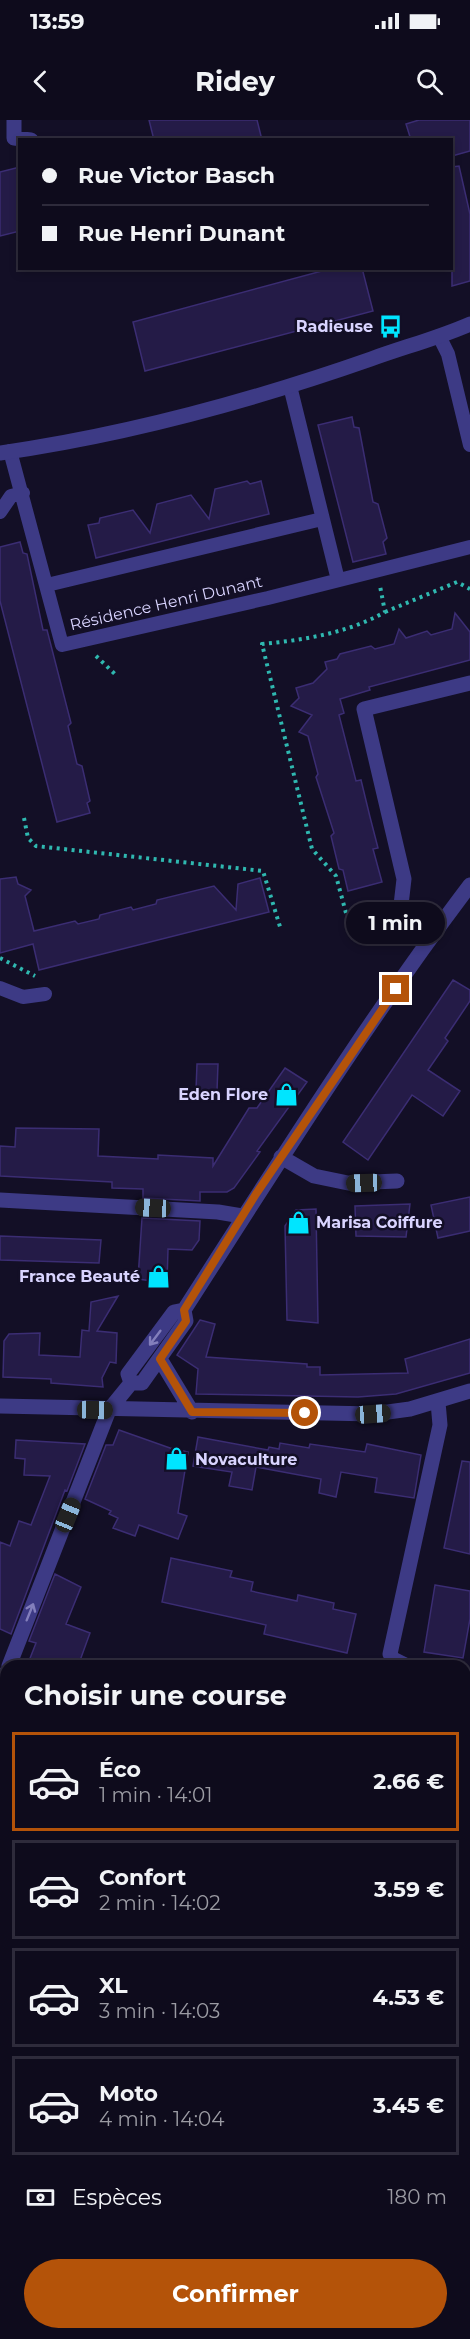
<!DOCTYPE html>
<html lang="fr">
<meta charset="utf-8">
<style>
body{margin:0;font-family:Montserrat,sans-serif;background:#1c1929;color:#f1f3f6;height:100vh;display:flex;flex-direction:column;font-size:22px;white-space:nowrap}
*{box-sizing:border-box;margin:0}
p{font-size:20px;color:#9b9ba3}
.icon{flex:none;width:33px;height:33px;fill:none;stroke:currentColor;stroke-width:2;stroke-linecap:round;stroke-linejoin:round}
.map{position:relative;flex:1;overflow:hidden}
.panel{position:absolute;left:0px;top:1540px;width:471px;height:680px;display:flex;flex-direction:column;background:#0e0b1c;border-radius:18px 18px 0 0;box-shadow:0 3px 9px #0003,0 0 0 2px #2e2b3b}
.panel>*{flex:none}
.banner{position:absolute;left:18px;top:18px;width:435px;height:132px;border-radius:0px;box-shadow:0 3px 9px #0003,0 0 0 2px #2e2b3b;display:grid;align-content:center;height:132px;padding:0 24px;background:#0e0b1c}
.end{position:absolute;width:27px;height:27px;margin:-14px;border:8px solid #b45309;background:#fff;box-shadow:0 0 0 3px #fff}
.from{border-radius:50%}
.bubble{position:absolute;height:42px;border-radius:21px;background:#0e0b1c;box-shadow:0 3px 9px #0003,0 0 0 2px #2e2b3b;font-size:20px;font-weight:700;line-height:42px;text-align:center}
.car{position:absolute;width:18px;height:36px;margin:-18px -9px;border-radius:8px;box-shadow:0 0 4px 2px #0007;background:linear-gradient(#222 24%,#8ab4d8 0 40%,#222 0 76%,#8ab4d8 0 86%,#222 0)}
.banner b{display:flex;align-items:center;gap:21px;height:57px;font-size:22px}
.banner b+b{border-top:2px solid #2e2b3b}
.banner i{width:15px;height:15px;background:#f1f3f6}
ul{padding:0;list-style:none}
li{display:flex;align-items:center;gap:18px;height:99px;margin:0 12px 9px;padding:0 12px;border:3px solid #2e2b3b;border-radius:0px}
li div{flex:1}
li b{display:block;font-size:22px}
li em{font-style:normal;font-weight:700}
li.current{border-color:#b45309}
li>.icon{width:54px;height:54px;stroke-width:1.5}
h2{padding:0 24px;font-size:27px;line-height:72px}
.pay{display:flex;align-items:center;gap:15px;height:66px;padding:0 24px;font-size:22px}
.pay p{margin-inline-start:auto}
.action{display:flex;gap:12px;margin-top:auto;padding:12px 24px}
.action a{flex:1;height:69px;border-radius:36px;background:#b45309;color:#fff;font-size:24px;font-weight:700;line-height:69px;text-align:center}
.status{display:flex;justify-content:space-between;align-items:center;height:42px;padding:0 30px;background:#0e0b1c;direction:ltr}
.status svg{height:16px;fill:currentColor}
header{display:flex;justify-content:space-between;align-items:center;height:78px;padding:0 24px;background:#0e0b1c;font-size:27px;font-weight:700}
.map>svg:first-child{display:block}
.building{fill:#241b47;stroke:#3b2d73;stroke-width:1.5}
.lines{fill:none;stroke-linecap:round;stroke-linejoin:round}
.path{stroke:#2fb8b0;stroke-width:4;stroke-dasharray:3 4.5;stroke-linecap:butt}
.lane{stroke:#3d3a85;stroke-width:14}
.street{stroke:#3d3a85;stroke-width:15}
.oneway{stroke:#837fbc}
.route{stroke:#b45309;stroke-width:8}
.labels{text-anchor:middle;dominant-baseline:central;stroke-width:5;stroke-linejoin:round;paint-order:stroke}
.poi-label{font-size:16px;font-weight:bold;fill:#d9d4ff;stroke:#130f26;text-anchor:end}
.street-label{font-size:16px;fill:#d9d4ff;stroke:#130f26}
</style>
<div class="status"><b>13:59</b><svg viewBox="0 0 49 12"><path d="M0 12V9h3v3zM5 12V6h3v6zM10 12V3h3v9zM15 12V0h3v12zM26 1h20v11H26zM47 4h2v5h-2z"/></svg></div>
<header><svg class="icon" aria-label="back" viewBox="0 0 24 24"><path d="M15 5l-7 7 7 7"/></svg>Ridey<svg class="icon" aria-label="search" viewBox="0 0 24 24"><circle cx="10" cy="10" r="6"/><path d="M15 15l6 6"/></svg></header>
<div class="map">
<svg width="470" height="2219" viewBox="0 0 470 2219">
<rect width="100%" height="100%" fill="#130f26"/>
<path class="building" d="M 149,0 L 257,0 L 262,20 L 154,20 Z
M 419,0 L 470,0 L 470,31 L 452,36 L 452,20 L 411,20 L 406,4 Z
M 459,46 L 470,94 L 470,161 L 452,166 L 452,47 Z
M 20,47 L 20,111 L 0,116 L 0,52 Z
M 333,148 L 362,148 L 373,191 L 145,251 L 133,202 Z
M 352,297 L 354,307 L 359,308 L 373,382 L 378,384 L 387,418 L 383,422 L 386,434 L 353,442 L 318,305 Z
M 247,361 L 250,364 L 261,361 L 269,394 L 96,438 L 88,405 L 99,403 L 100,398 L 133,390 L 150,413 L 157,384 L 191,375 L 209,399 L 215,369 Z
M 20,422 L 23,433 L 27,434 L 43,510 L 47,510 L 71,603 L 68,606 L 77,644 L 82,646 L 90,681 L 87,683 L 90,693 L 57,702 L 0,481 L 0,427 Z
M 455,493 L 470,512 L 470,540 L 369,567 L 370,570 L 340,579 L 344,593 L 339,595 L 356,661 L 361,660 L 370,697 L 378,728 L 373,729 L 382,762 L 348,771 L 343,750 L 339,749 L 331,716 L 334,713 L 316,657 L 318,654 L 308,616 L 299,612 L 312,595 L 291,586 L 299,578 L 296,568 L 313,563 L 327,549 L 325,542 L 337,539 L 340,534 L 371,526 L 375,529 L 394,524 L 399,509 L 406,518 L 427,511 L 431,515 L 452,509 Z
M 16,757 L 18,764 L 31,770 L 25,776 L 34,811 L 75,801 L 78,804 L 99,799 L 100,795 L 131,787 L 133,790 L 156,784 L 157,780 L 214,766 L 236,790 L 238,764 L 260,758 L 269,792 L 39,850 L 33,824 L 0,833 L 0,759 Z
M 453,860 L 470,870 L 470,881 L 445,918 L 448,921 L 428,950 L 460,971 L 443,996 L 412,975 L 368,1040 L 343,1022 Z
M 197,944 L 218,944 L 217,971 L 196,970 Z
M 285,948 L 307,962 L 257,1031 L 260,1032 L 234,1068 L 227,1072 L 200,1072 L 200,1081 L 143,1078 L 143,1069 L 112,1068 L 112,1062 L 0,1056 L 0,1026 L 15,1027 L 16,1008 L 99,1009 L 98,1036 L 158,1039 L 158,1035 L 213,1038 L 213,1046 L 249,988 L 257,988 Z
M 470,1077 L 470,1111 L 438,1118 L 431,1085 Z
M 410,1084 L 406,1117 L 356,1116 L 355,1086 Z
M 316,1089 L 318,1203 L 287,1200 L 285,1106 L 296,1090 Z
M 142,1098 L 200,1101 L 199,1120 L 192,1130 L 168,1129 L 167,1163 L 138,1159 Z
M 0,1116 L 101,1120 L 99,1143 L 0,1140 Z
M 118,1176 L 97,1211 L 117,1213 L 116,1243 L 110,1242 L 102,1258 L 103,1267 L 51,1263 L 51,1259 L 3,1257 L 4,1221 L 9,1214 L 40,1213 L 39,1235 L 80,1237 L 82,1210 L 89,1211 L 91,1182 Z
M 200,1200 L 215,1204 L 206,1237 L 307,1244 L 307,1247 L 320,1247 L 320,1255 L 408,1253 L 405,1239 L 470,1219 L 470,1253 L 396,1274 L 358,1277 L 196,1274 L 198,1249 L 177,1235 Z
M 119,1310 L 170,1328 L 188,1332 L 178,1393 L 187,1396 L 178,1419 L 139,1405 L 135,1416 L 113,1408 L 118,1398 L 109,1394 L 111,1391 L 85,1379 L 106,1325 L 113,1325 Z
M 198,1317 L 268,1330 L 269,1327 L 279,1329 L 280,1323 L 309,1328 L 310,1324 L 365,1332 L 367,1324 L 421,1335 L 414,1378 L 375,1372 L 377,1358 L 341,1352 L 336,1377 L 319,1373 L 321,1359 L 256,1347 L 252,1370 L 229,1366 L 232,1352 L 193,1346 Z
M 16,1320 L 85,1324 L 67,1371 L 65,1370 L 11,1514 L 0,1509 L 0,1422 L 10,1426 L 19,1401 L 31,1405 L 50,1356 L 24,1355 L 25,1339 L 15,1338 Z
M 462,1341 L 470,1342 L 470,1434 L 444,1428 Z
M 171,1438 L 232,1451 L 230,1457 L 253,1462 L 251,1471 L 297,1481 L 298,1475 L 334,1483 L 333,1489 L 356,1494 L 347,1533 L 264,1514 L 266,1505 L 162,1482 Z
M 55,1454 L 81,1467 L 66,1504 L 90,1513 L 78,1546 L 27,1546 L 36,1523 L 29,1521 Z
M 435,1465 L 470,1471 L 470,1499 L 463,1538 L 424,1532 Z"/>
<g class="lines">
<path class="path" d="M 385,492 L 457,462 L 470,469
M 96,536 L 117,556
M 24,698 L 28,718 L 36,726 L 263,751 L 281,810
M 346,793 L 336,756 L 312,729 L 262,524 C 304,520 348,513 385,492 L 380,466
M 0,838 L 35,856"/>
<path class="lane" d="M 439,216 L 448,234 L 470,325
M 290,266 L 338,460
M 10,331 L 62,525 L 268,478 L 470,427
M 0,392 L 11,376 L 23,373
M 47,465 L 322,399
M 0,868 L 23,877 L 45,874
M 465,1692 L 470,1693"/>
<path class="street" d="M 14,0 L 14,18 L 31,20
M 0,333 C 126,315 251,281 371,239 C 404,227 438,218 470,204
M 433,813 L 401,785 L 404,759 L 364,589 L 470,563
M 281,1037 L 314,1056 L 348,1063 L 397,1061
M 0,1080 L 218,1092 L 242,1096
M 160,1239 L 192,1292
M 131,1263 L 128,1254 L 174,1192 L 184,1190
M 0,1286 L 373,1294 L 410,1289 L 470,1271
M 9,1546 L 109,1290 L 131,1263 L 142,1263 L 186,1201 L 184,1190 C 276,1047 367,901 470,765
M 407,1546 L 393,1539 L 390,1534 L 440,1305 L 438,1282
M 0,1568 L 6,1553
M 0,1643 L 6,1645
M 465,1816 L 470,1818
M 0,2125 L 6,2125"/>
</g>
<defs><path id="oneway-shaft" d="M-6 0H5M1.5-3L5.5 0L1.5 3" fill="none" stroke-width="1.6" stroke-linecap="round" stroke-linejoin="round" transform="scale(1.5)"/></defs>
<g class="oneway">
<use href="#oneway-shaft" transform="translate(155 1218) rotate(127)"/>
<use href="#oneway-shaft" transform="translate(30 1492) rotate(-68)"/>
</g>
<g class="lines">
<path class="route" d="M 305,1293 L 192,1292 L 160,1239 L 186,1201 L 184,1190 L 256,1074 L 396,869"/>
</g>
<defs>
<symbol id="bus-bare" viewBox="-9 -9 18 18"><path d="M-5-6H5V4H4V6H2V4H-2V6H-4V4H-5ZM-3.5-4V0h7V-4ZM-3.5 1.2v1.5H-2V1.2ZM2 1.2v1.5H3.5V1.2Z" fill="#00e5ff" stroke="#130f26" stroke-width="2.5" paint-order="stroke"/></symbol>
<symbol id="shop-bare" viewBox="-9 -9 18 18"><path d="M-5-2.5h2.3a2.7 3.5 0 0 1 5.4 0H5L5.5 6h-11ZM-1.5-2.5h3a1.5 2.3 0 0 0-3 0Z" fill="#00e5ff" stroke="#130f26" stroke-width="2.5" paint-order="stroke"/></symbol>
</defs>
<g fill-rule="evenodd">
<use href="#bus-bare" x="374" y="190" width="33" height="33"/>
<use href="#shop-bare" x="270" y="958" width="33" height="33"/>
<use href="#shop-bare" x="282" y="1086" width="33" height="33"/>
<use href="#shop-bare" x="142" y="1140" width="33" height="33"/>
<use href="#shop-bare" x="160" y="1322" width="33" height="33"/>
</g>
<g class="labels">
<g class="poi-label">
<text x="373" y="206">Radieuse</text>
<text x="268" y="974">Eden Flore</text>
<text x="316" y="1102" text-anchor="start">Marisa Coiffure</text>
<text x="140" y="1156">France Beauté</text>
<text x="195" y="1339" text-anchor="start">Novaculture</text>
</g>
<g class="street-label">
<text transform="translate(166 483) rotate(-13)">Résidence Henri Dunant</text>
</g>
</g>
</svg>
<i class="end from" style="left:305px;top:1293px"></i>
<i class="end" style="left:396px;top:869px"></i>
<div class="bubble" style="left:346px;top:782px;width:99px">1 min</div>
<i class="car" style="left:364px;top:1063px;rotate:268deg"></i>
<i class="car" style="left:153px;top:1088px;rotate:273deg"></i>
<i class="car" style="left:95px;top:1290px;rotate:91deg"></i>
<i class="car" style="left:373px;top:1294px;rotate:86deg"></i>
<i class="car" style="left:68px;top:1395px;rotate:22deg"></i>
<div class="banner">
<b><i class="from"></i>Rue Victor Basch</b>
<b><i></i>Rue Henri Dunant</b>
</div>
<section class="panel">
<h2>Choisir une course</h2>
<ul>
<li class="current"><svg class="icon" aria-label="car" viewBox="0 0 24 24"><path d="M5 17H2v-5l4-1 3-4h7l3 4 3 1v5h-3M9 17h6M6 11h13"/><circle cx="7" cy="17" r="2"/><circle cx="17" cy="17" r="2"/></svg><div><b>Éco</b><p>1 min · 14:01</p></div><em>2.66 €</em></li>
<li><svg class="icon" aria-label="car" viewBox="0 0 24 24"><path d="M5 17H2v-5l4-1 3-4h7l3 4 3 1v5h-3M9 17h6M6 11h13"/><circle cx="7" cy="17" r="2"/><circle cx="17" cy="17" r="2"/></svg><div><b>Confort</b><p>2 min · 14:02</p></div><em>3.59 €</em></li>
<li><svg class="icon" aria-label="car" viewBox="0 0 24 24"><path d="M5 17H2v-5l4-1 3-4h7l3 4 3 1v5h-3M9 17h6M6 11h13"/><circle cx="7" cy="17" r="2"/><circle cx="17" cy="17" r="2"/></svg><div><b>XL</b><p>3 min · 14:03</p></div><em>4.53 €</em></li>
<li><svg class="icon" aria-label="car" viewBox="0 0 24 24"><path d="M5 17H2v-5l4-1 3-4h7l3 4 3 1v5h-3M9 17h6M6 11h13"/><circle cx="7" cy="17" r="2"/><circle cx="17" cy="17" r="2"/></svg><div><b>Moto</b><p>4 min · 14:04</p></div><em>3.45 €</em></li>
</ul>
<div class="pay"><svg class="icon" aria-label="cash" viewBox="0 0 24 24"><path d="M3 7h18v10H3z"/><circle cx="12" cy="12" r="2"/></svg>Espèces<p>180 m</p></div>
<div class="action"><a>Confirmer</a></div>
</section>
</div>
